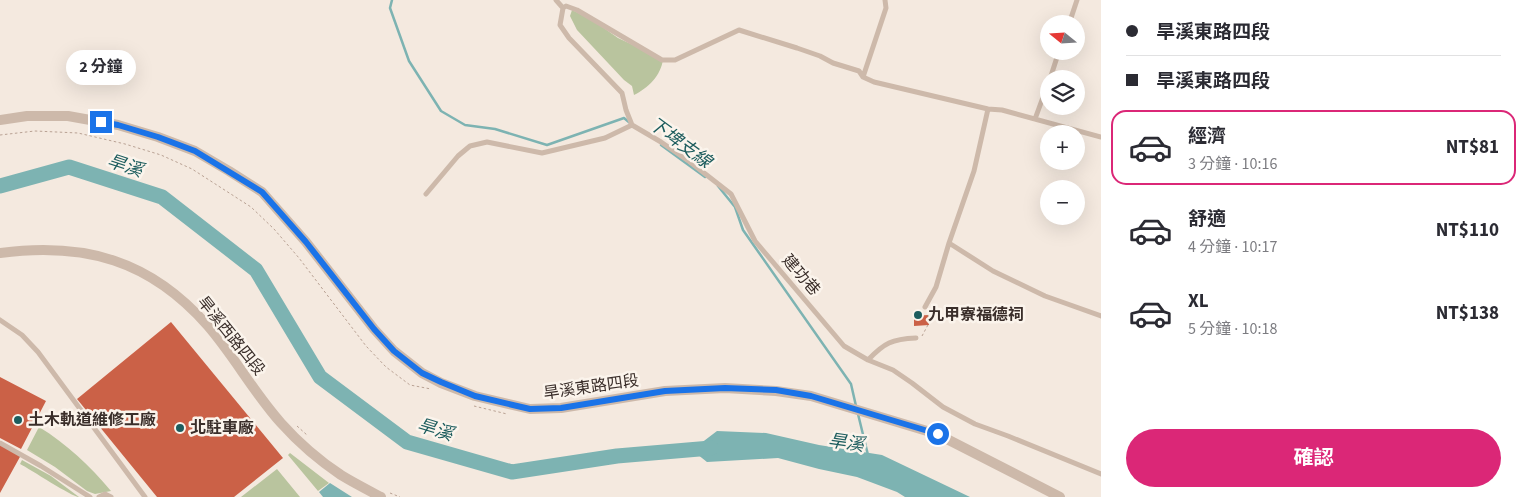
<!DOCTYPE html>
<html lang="zh-TW">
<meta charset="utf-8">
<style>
body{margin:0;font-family:"Source Sans 3","Noto Sans TC",sans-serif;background:#f2f2f3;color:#2b2b33;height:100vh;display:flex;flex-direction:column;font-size:19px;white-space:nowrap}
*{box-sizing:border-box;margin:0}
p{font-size:16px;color:#7c7c81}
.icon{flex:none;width:28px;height:28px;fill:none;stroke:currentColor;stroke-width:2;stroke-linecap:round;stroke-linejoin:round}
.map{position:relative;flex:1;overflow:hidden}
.sheet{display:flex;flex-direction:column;background:#fff;width:425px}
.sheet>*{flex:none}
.top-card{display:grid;align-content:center;height:110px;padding:0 25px;background:#fff}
.needle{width:32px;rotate:288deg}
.buttons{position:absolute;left:1040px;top:15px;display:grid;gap:10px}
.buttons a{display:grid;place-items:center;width:45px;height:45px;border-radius:50%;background:#fff;box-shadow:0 5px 20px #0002;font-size:25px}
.end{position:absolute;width:22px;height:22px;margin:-11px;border:6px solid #1a73e8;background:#fff;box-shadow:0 0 0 2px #fff}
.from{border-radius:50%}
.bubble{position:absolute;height:35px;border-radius:18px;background:#fff;box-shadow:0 5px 20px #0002;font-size:16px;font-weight:700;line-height:35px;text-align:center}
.top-card b{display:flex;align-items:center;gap:18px;height:48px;font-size:19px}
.top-card b+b{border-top:1px solid #e1e1e2}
.top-card i{width:12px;height:12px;background:#2b2b33}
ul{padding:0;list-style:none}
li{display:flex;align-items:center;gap:15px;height:75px;margin:0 10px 8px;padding:0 15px;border:2px solid transparent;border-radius:15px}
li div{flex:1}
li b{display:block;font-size:19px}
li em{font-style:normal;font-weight:700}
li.selected{border-color:#db2777}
li>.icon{width:45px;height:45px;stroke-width:1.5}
.button{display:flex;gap:10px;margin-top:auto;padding:10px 25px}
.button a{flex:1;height:58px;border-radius:30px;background:#db2777;color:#fff;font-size:20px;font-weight:700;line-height:58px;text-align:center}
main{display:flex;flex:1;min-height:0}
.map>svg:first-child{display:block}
.green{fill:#b9c49e}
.water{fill:#7db3b2}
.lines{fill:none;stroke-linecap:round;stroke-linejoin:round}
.stream{stroke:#7db3b2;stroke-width:2.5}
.river{stroke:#7db3b2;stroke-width:15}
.building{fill:#cb6147}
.path{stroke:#b9a294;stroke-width:1;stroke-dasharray:2.5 2.5;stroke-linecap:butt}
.service{stroke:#cdb9aa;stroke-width:5}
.minor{stroke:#cdb9aa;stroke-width:10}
.route{stroke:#1a73e8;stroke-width:6}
.poi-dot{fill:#1d5d5e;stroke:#fbf4ec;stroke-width:2}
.labels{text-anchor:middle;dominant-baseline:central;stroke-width:5;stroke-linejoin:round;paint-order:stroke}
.street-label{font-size:16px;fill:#3a2e2a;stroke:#fbf4ec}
.poi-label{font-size:16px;font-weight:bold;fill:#3a2e2a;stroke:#fbf4ec;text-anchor:start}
.water-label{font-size:18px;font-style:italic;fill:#1d5d5e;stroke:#fbf4ec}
</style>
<main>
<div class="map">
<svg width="1101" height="497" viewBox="0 0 1101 497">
<rect width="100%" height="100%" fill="#f4e9df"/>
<path class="green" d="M 572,10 L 591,19 L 618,38 L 663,59 C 661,76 648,88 634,95 L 632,86 L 624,80 L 577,30 L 570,16 Z
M 39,427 C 67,444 90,466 111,491 L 95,494 L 87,491 L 55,467 L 27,450 Z
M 290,453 L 329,483 L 318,491 L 288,455 Z
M 22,460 L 51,476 L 79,497 C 72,497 30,469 20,464 Z
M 277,469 L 300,497 L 241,497 Z"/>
<path class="water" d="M 717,431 L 766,433 L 819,445 L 882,455 L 970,497 L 905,497 L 897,492 L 857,477 L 819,469 L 778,458 L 707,462 L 692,450 Z
M 330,483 L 352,497 L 323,497 L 319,492 Z"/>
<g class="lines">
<path class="stream" d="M 392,0 L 390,8 L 409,61 L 441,111 L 465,125 L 495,129 L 547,145 L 624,118 L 630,123
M 661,145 L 705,177
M 718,186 L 735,207 L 743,230 L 851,384 L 856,406
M 858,414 L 868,455"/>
<path class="river" d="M 0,186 L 69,167 L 162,197 L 256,270 L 320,377 L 407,442 L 512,472 L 617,456 L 711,448"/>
</g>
<path class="building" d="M 928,315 L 929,325 L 914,326 L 914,316 Z
M 171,322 L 283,458 L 234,497 L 157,497 L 77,399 Z
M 0,377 L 46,401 L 21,449 L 0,438 Z
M 0,444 L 21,455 L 0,493 Z"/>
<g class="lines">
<path class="path" d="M 0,135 L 35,131 L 78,133 L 125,144 L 161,155 L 192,169 L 251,207 L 274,229 L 299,258 L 366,346 L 386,367 L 410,385 L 431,389
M 922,336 L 929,323 L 928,314
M 474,406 L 507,414
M 297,426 L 307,435
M 390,493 L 400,497"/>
<path class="service" d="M 556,0 L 563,8 L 560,25 L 569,38 L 622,93 L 626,110 L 632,125 L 661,142 L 690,162 L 731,194 L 755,241 L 844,346 L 868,360 L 893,370 L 912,383 L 943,407 L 975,424 L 1008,436 L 1101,474
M 563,8 L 566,6 L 577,10 L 662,60 L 675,60 L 739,30 L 797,48 L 820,56 L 833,63 L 859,71 L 863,77 L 874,82 L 988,109 L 1002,110 L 1101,137
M 1069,24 L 1077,0
M 863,77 L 886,8 L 885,0
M 1050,79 L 1059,51
M 988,109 L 974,171 L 949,243 L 993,271 L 1045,296 L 1101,316
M 1035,119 L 1049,81
M 426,194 L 458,156 L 470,146 L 487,142 L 542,153 L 605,138 L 632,125
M 925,307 L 936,287 L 949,243
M 0,320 L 22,335 L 38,352 L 145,497
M 868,360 C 884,343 892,339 916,338
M 0,443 L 41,466 L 90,497
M 99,497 L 105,494 L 111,497"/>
<path class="minor" d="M 0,120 L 27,116 L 68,116 L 118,125 L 158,137 L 195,151 L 229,171 L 262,192 L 306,242 L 374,329 L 394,351 L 422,373 L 441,383 L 475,396 L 530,409 L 561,408 L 665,391 L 725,388 L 776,391 L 811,396 L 937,434 L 1060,497
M 0,253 C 85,242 150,260 208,326 C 234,356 254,393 281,423 C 298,442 320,461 341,475 C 354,483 368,490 381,497"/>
</g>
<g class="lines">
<path class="route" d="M 101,122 L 118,125 L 158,137 L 195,151 L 262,192 L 306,242 L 374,329 L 394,351 L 422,373 L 441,382 L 475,396 L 530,409 L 561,408 L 665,391 L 725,388 L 776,390 L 811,396 L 938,434"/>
</g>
<g class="poi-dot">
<circle cx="918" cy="315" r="5"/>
<circle cx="18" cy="420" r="5"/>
<circle cx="180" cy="428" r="5"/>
</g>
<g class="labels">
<g class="street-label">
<text transform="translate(801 275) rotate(49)">建功巷</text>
<text transform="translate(231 336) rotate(51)">旱溪西路四段</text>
<text transform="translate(591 387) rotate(-8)">旱溪東路四段</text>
</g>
<g class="poi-label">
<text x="928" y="315">九甲寮福德祠</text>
<text x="28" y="420">土木軌道維修工廠</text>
<text x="190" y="428">北駐車廠</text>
</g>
<g class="water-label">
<text transform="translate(680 143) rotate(36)">下埤支線</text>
<text transform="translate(125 166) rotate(18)">旱溪</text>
<text transform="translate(435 430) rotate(17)">旱溪</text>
<text transform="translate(846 443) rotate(8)">旱溪</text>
</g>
</g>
</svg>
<div class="buttons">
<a><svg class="needle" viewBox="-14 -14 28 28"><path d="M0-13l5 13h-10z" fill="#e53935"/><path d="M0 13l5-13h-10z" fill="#7c7c81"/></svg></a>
<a><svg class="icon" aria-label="layers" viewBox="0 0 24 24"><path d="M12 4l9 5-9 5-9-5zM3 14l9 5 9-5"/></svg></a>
<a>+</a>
<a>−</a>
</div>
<i class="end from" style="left:938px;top:434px"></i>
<i class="end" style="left:101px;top:122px"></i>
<div class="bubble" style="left:66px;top:50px;width:70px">2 分鐘</div>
</div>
<section class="sheet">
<div class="top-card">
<b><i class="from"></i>旱溪東路四段</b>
<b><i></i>旱溪東路四段</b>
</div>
<ul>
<li class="selected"><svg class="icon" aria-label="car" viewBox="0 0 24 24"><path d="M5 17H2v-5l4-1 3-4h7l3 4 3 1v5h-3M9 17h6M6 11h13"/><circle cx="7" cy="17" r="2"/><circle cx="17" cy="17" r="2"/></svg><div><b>經濟</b><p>3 分鐘 · 10:16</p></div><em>NT$81</em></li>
<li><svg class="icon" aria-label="car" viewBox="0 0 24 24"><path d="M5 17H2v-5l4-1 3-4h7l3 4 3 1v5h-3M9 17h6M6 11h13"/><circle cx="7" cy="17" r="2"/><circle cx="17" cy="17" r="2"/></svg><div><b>舒適</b><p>4 分鐘 · 10:17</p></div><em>NT$110</em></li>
<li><svg class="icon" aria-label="car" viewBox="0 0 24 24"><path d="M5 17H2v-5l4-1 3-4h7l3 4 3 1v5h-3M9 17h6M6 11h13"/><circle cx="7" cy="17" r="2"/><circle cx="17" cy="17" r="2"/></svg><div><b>XL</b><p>5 分鐘 · 10:18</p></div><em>NT$138</em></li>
</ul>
<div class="button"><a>確認</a></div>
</section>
</main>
